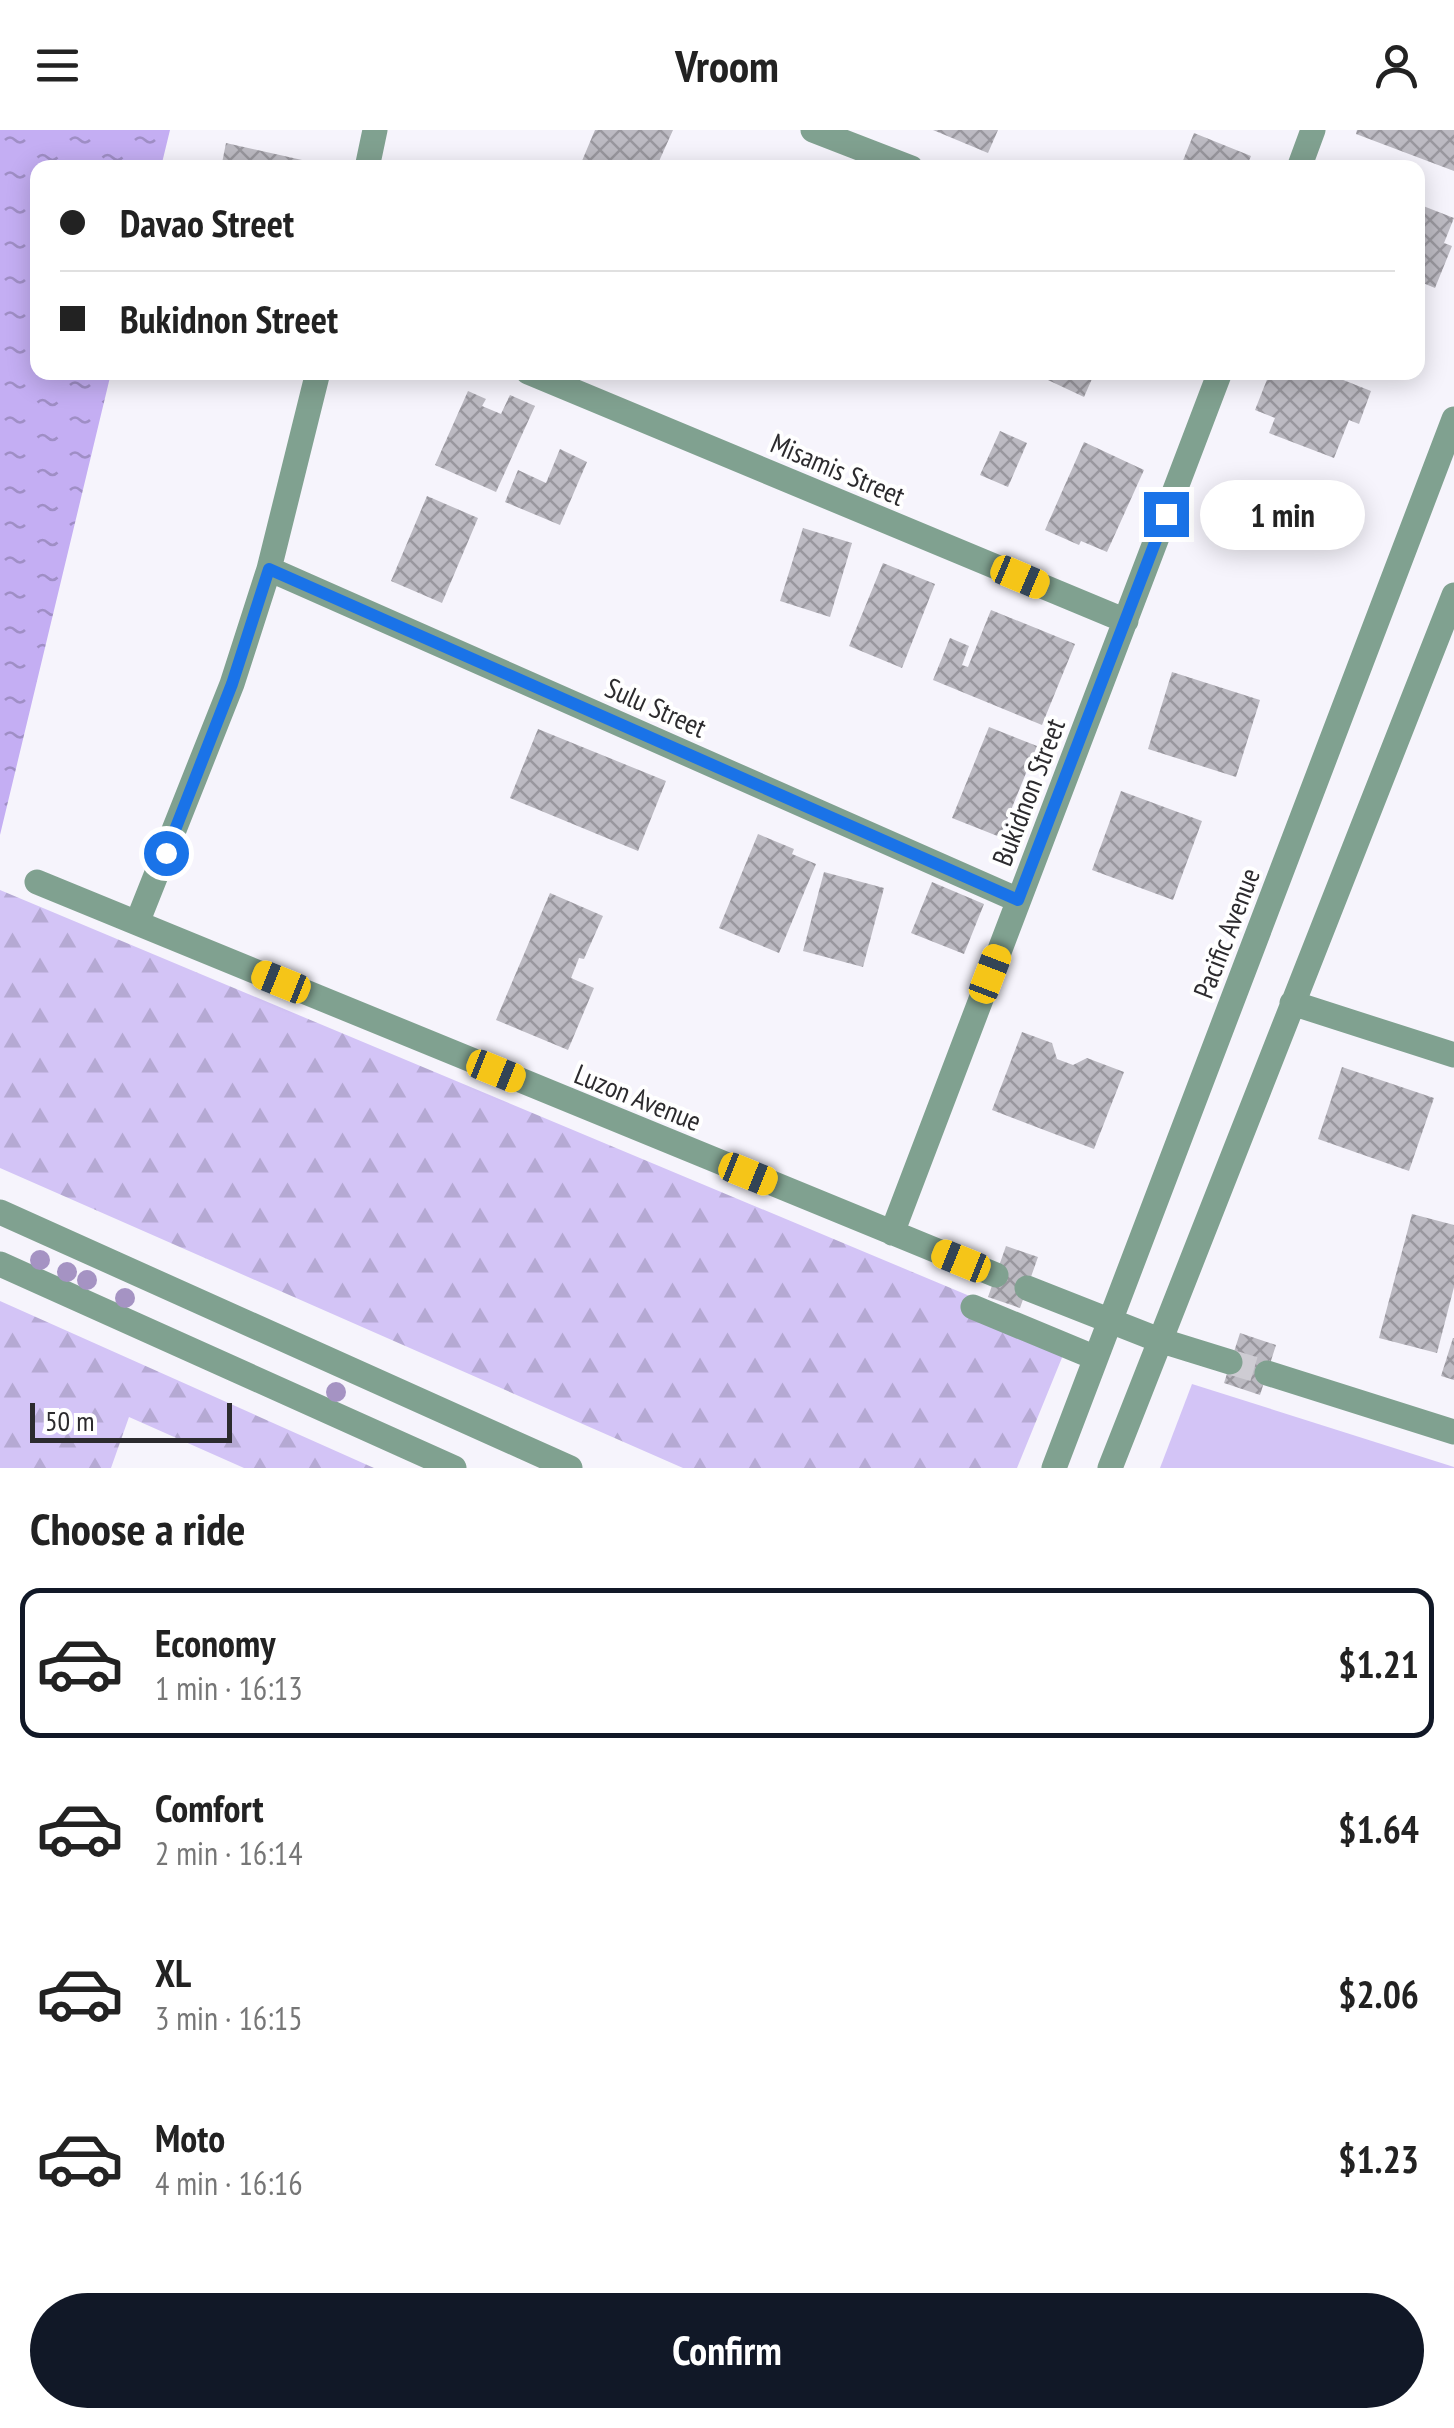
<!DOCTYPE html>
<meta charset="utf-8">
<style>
body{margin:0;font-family:"PT Sans Narrow",sans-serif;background:#f2f2f2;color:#222;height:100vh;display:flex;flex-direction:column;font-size:38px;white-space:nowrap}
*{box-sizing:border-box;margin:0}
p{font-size:32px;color:#767676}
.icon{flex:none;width:55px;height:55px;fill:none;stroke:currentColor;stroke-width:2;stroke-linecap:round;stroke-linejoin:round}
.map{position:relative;height:1338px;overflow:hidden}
.drawer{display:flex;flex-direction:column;background:#fff;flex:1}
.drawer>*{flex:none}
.top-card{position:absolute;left:30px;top:30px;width:1395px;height:220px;border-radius:20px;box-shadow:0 5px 25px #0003;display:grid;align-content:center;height:220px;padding:0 30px;background:#fff}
.scale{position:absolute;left:30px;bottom:25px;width:202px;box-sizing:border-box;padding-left:10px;border:5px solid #2c2b2e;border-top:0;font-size:28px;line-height:35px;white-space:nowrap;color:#2c2b2e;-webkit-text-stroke:8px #fff;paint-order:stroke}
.end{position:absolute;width:45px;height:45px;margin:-22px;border:12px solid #1a73e8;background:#fff;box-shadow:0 0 0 5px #fff}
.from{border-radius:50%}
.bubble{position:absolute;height:70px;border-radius:35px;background:#fff;box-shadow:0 5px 25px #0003;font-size:32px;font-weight:700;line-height:70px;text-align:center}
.car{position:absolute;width:30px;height:60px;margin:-30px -15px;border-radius:12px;box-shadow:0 0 8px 2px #0007;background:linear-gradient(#f5c518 24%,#345 0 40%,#f5c518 0 76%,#345 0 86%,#f5c518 0)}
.top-card b{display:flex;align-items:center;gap:35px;height:95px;font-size:38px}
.top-card b+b{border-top:2px solid #e0e0e0}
.top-card i{width:25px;height:25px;background:#222}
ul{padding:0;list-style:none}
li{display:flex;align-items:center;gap:30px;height:150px;margin:0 20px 15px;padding:0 10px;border:5px solid transparent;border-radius:20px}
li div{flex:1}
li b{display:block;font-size:38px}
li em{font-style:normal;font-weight:700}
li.active{border-color:#111827}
li>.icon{width:90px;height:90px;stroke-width:1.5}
h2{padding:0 30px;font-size:45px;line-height:120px}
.action{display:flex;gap:20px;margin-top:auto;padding:20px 30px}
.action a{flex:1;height:115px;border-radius:60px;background:#111827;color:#fff;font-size:40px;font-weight:700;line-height:115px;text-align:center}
header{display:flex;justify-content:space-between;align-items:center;height:130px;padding:0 30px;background:#fff;font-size:45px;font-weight:700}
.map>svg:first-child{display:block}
.grass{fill:#d3c4f6}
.forest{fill:url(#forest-firs)}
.water{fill:url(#water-ripples)}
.building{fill:url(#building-cross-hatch)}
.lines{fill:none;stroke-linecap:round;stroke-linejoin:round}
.minor-tunnel{stroke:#ceccd3;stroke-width:25;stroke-dasharray:25 12;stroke-linecap:butt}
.minor{stroke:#80a190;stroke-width:25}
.tree{fill:#a593c3}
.route{stroke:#1a73e8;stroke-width:12}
.labels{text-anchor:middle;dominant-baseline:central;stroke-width:8;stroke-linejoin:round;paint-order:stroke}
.street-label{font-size:28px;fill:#2c2b2e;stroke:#fff}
</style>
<header><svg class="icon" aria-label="menu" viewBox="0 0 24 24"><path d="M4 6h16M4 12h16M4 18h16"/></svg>Vroom<svg class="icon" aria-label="person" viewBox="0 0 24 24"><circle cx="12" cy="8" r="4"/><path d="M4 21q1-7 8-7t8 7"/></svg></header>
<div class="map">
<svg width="1454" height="1338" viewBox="0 0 1454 1338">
<defs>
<pattern id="forest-firs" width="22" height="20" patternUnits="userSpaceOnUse" patternTransform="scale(2.5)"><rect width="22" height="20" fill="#d3c4f6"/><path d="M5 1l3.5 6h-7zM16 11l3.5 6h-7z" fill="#b5a9d3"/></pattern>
<pattern id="water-ripples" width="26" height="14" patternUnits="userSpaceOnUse" patternTransform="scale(2.5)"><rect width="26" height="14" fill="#c4aef3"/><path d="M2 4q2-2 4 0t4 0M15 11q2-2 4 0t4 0" fill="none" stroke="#9f8ec5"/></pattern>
<pattern id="building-cross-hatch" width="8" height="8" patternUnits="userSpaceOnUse" patternTransform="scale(2.5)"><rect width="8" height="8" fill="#bcbac2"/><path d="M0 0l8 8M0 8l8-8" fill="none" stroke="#99979e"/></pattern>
</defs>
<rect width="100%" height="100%" fill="#f6f4fc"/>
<path class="grass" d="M 1192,1254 L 1454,1337 L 1454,1338 L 1160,1338 Z"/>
<path class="forest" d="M 0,760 L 1070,1208 L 1017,1338 L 683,1338 L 0,1038 Z
M 0,1171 L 374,1338 L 244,1338 L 129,1287 L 111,1338 L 0,1338 Z"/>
<path class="water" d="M 0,0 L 170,0 L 161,37 L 38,38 L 38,242 L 111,243 L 0,705 Z"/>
<path class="building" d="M 595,0 L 673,0 L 656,38 L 579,38 Z
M 933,0 L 998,0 L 988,23 Z
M 1357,0 L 1454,0 L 1454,41 L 1356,4 Z
M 1194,3 L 1251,26 L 1246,38 L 1180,38 Z
M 226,13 L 311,32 L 310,38 L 221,38 Z
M 1418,74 L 1454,88 L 1444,113 L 1452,116 L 1435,158 L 1418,151 Z
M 1031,242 L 1095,242 L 1084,267 Z
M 1270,242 L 1323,242 L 1371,261 L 1359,294 L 1349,290 L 1334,328 L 1269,303 L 1275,288 L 1255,280 Z
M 468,261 L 486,269 L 482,276 L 501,284 L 510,265 L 535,276 L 496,362 L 435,335 Z
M 1000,301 L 1027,313 L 1008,357 L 980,345 Z
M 1084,312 L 1144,340 L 1107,422 L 1081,411 L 1079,415 L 1045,400 Z
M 560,319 L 587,332 L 560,395 L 505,372 L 518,340 L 546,353 Z
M 427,366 L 478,388 L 442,473 L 391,451 Z
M 803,398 L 852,413 L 830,487 L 780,471 Z
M 883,433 L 935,454 L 902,538 L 849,516 Z
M 991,480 L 1075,514 L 1042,595 L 933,550 L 950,508 L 969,516 L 962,535 L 968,537 Z
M 1172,542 L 1260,570 L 1236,647 L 1148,619 Z
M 989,597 L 1037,616 L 1000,707 L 952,688 Z
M 538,599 L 666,651 L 638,721 L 510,668 Z
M 1121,661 L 1202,691 L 1173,770 L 1092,740 Z
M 758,704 L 794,719 L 792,724 L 816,734 L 779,823 L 719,798 Z
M 824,742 L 884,758 L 863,837 L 803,821 Z
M 932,752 L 984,774 L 964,824 L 911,803 Z
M 550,763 L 603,786 L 584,829 L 579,828 L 571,848 L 594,858 L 568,920 L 496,890 Z
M 1022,902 L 1052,913 L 1057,929 L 1073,935 L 1087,928 L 1124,942 L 1094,1019 L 992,980 Z
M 1342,937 L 1434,968 L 1409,1041 L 1318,1009 Z
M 1412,1084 L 1454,1095 L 1454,1157 L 1437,1223 L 1379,1208 Z
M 1006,1116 L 1038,1127 L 1020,1178 L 988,1167 Z
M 1240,1203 L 1276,1215 L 1260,1265 L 1224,1253 Z
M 1453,1208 L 1454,1208 L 1454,1250 L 1441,1246 Z"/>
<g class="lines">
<path class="minor-tunnel" d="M 1230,1232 L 1267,1243"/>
<path class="minor" d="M 813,0 L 911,38
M 367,38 L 375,0
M 1299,38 L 1313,0
M 528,242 L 1126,491
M 269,439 L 1018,770
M 37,752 L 996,1145
M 137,793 L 232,554 L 269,439 L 318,242
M 1292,873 L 1454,925
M 0,1082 L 570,1338
M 892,1103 L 1220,242
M 0,1134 L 454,1338
M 1027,1158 L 1159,1210 L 1230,1232
M 973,1177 L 1096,1228
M 1267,1243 L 1454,1302
M 1054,1338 L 1454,289
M 1110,1338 L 1454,465"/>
</g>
<g class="tree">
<circle cx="40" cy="1130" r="10"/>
<circle cx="67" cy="1142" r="10"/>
<circle cx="87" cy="1150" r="10"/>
<circle cx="125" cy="1168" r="10"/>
<circle cx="336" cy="1262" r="10"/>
</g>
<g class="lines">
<path class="route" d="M 166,723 L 232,554 L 269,439 L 1018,770 L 1166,384"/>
</g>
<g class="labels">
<g class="street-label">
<text transform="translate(838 339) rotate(23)">Misamis Street</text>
<text transform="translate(656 577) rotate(24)">Sulu Street</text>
<text transform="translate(1028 662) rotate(-69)">Bukidnon Street</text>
<text transform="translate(1226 803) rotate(-69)">Pacific Avenue</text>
<text transform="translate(638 967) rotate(22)">Luzon Avenue</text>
</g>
</g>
</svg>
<div class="scale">50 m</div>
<i class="end from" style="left:166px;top:723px"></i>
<i class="end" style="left:1166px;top:384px"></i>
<div class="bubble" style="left:1200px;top:350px;width:165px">1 min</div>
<i class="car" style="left:1020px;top:447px;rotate:113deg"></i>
<i class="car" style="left:990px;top:844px;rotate:21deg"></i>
<i class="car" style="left:281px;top:852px;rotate:292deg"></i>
<i class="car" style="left:496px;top:941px;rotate:112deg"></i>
<i class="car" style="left:748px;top:1044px;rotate:112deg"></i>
<i class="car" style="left:961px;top:1131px;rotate:292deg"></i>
<div class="top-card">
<b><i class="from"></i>Davao Street</b>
<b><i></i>Bukidnon Street</b>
</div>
</div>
<section class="drawer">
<h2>Choose a ride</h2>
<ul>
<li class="active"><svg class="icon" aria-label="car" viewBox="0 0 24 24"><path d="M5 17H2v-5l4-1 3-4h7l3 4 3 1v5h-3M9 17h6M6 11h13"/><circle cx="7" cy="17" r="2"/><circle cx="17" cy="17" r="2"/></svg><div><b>Economy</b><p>1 min · 16:13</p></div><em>$1.21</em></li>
<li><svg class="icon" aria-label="car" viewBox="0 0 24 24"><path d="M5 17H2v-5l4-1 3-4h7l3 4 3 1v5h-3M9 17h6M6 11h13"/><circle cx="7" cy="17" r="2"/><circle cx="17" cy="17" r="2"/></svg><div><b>Comfort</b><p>2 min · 16:14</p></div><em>$1.64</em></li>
<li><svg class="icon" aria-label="car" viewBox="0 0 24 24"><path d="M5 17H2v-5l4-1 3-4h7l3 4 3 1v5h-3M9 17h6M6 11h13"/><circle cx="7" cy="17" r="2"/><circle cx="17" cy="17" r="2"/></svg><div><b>XL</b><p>3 min · 16:15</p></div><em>$2.06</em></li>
<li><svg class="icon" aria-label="car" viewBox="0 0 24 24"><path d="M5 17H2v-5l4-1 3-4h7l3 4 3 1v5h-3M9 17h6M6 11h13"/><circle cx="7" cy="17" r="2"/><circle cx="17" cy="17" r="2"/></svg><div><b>Moto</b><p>4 min · 16:16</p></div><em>$1.23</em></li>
</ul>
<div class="action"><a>Confirm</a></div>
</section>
